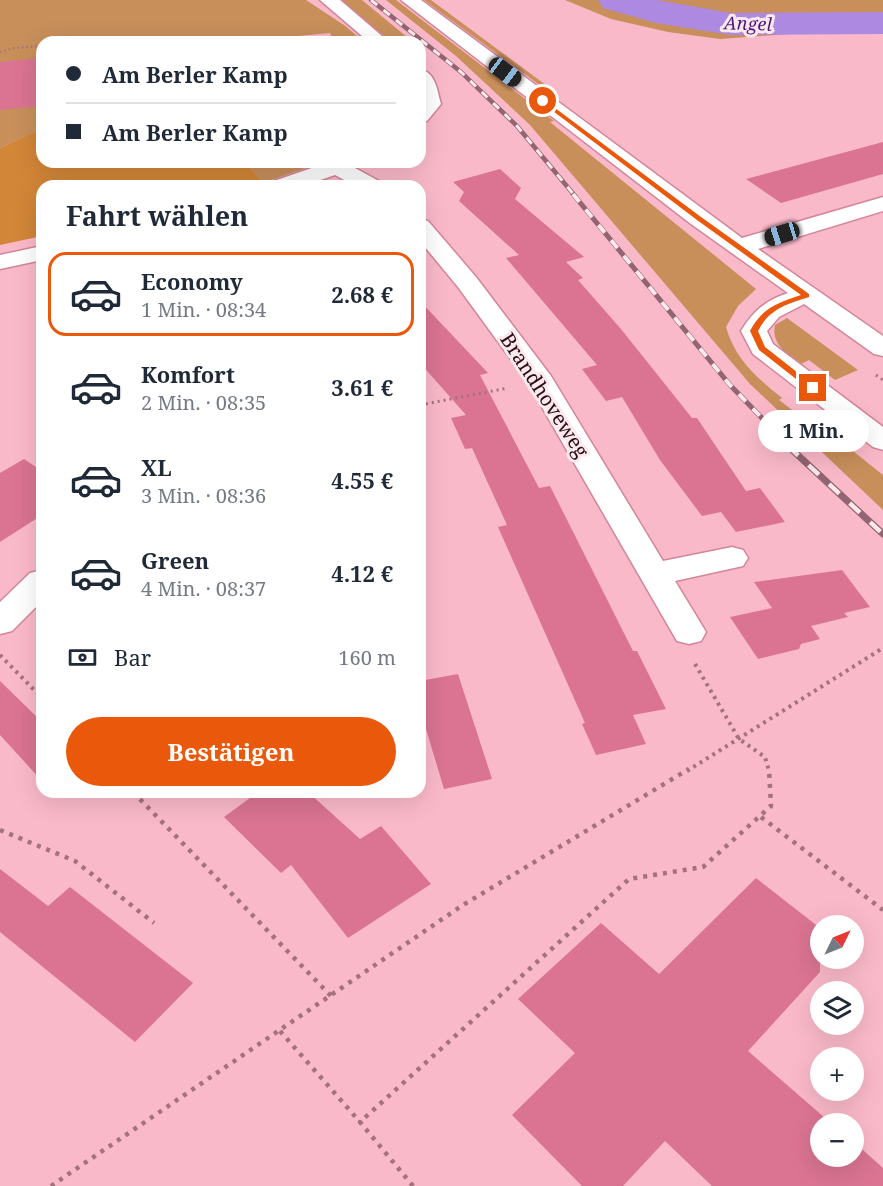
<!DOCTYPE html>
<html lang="de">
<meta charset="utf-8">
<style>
body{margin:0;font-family:"Noto Serif",serif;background:#f6f6f7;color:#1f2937;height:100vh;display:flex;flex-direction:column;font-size:22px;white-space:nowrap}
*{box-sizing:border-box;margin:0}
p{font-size:20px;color:#747a83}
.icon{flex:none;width:33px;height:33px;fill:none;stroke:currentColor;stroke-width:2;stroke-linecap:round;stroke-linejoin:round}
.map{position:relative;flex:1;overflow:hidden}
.panel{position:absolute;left:36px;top:180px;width:390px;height:618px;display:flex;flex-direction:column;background:#fff;border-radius:18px;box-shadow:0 6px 24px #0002}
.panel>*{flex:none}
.guide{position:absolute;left:36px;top:36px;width:390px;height:132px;border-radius:18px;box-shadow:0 6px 24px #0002;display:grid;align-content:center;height:132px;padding:0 30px;background:#fff}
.needle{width:39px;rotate:47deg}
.buttons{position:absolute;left:810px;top:915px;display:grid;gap:12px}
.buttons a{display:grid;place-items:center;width:54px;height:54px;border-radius:50%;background:#fff;box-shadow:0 6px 24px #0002;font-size:30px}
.end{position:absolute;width:27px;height:27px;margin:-14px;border:8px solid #ea580c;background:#fff;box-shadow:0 0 0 3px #fff}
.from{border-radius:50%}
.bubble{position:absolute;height:42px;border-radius:21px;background:#fff;box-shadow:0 6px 24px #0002;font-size:20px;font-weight:700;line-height:42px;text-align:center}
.car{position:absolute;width:18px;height:36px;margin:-18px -9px;border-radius:8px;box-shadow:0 0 4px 2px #0007;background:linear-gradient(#222 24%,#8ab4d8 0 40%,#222 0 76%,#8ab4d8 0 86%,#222 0)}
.guide b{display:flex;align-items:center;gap:21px;height:57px;font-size:22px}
.guide b+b{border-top:2px solid #e0e1e3}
.guide i{width:15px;height:15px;background:#1f2937}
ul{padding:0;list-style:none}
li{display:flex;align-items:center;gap:18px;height:84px;margin:0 12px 9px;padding:0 18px;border:3px solid transparent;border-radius:18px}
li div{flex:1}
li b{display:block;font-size:22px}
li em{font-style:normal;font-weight:700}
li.current{border-color:#ea580c}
li>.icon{width:54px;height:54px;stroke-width:1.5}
h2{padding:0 30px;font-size:27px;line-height:72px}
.pay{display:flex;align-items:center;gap:15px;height:66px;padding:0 30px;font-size:22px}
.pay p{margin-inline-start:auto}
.action{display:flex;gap:12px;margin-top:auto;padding:12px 30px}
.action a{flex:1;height:69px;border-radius:36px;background:#ea580c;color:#fff;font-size:24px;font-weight:700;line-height:69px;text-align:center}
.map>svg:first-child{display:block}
.green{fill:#c88f5b}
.forest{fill:#d28638}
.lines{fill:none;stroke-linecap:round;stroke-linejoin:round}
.river{fill:#ae89e1;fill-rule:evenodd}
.building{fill:#da7492}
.minor-casing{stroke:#d3859a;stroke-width:3}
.path-far3{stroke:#a4727f;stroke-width:2;stroke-dasharray:1.5 3;stroke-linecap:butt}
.path-far2{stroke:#a4727f;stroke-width:3;stroke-dasharray:2 4;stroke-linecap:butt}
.path-far1{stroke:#a4727f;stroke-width:4;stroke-dasharray:3 4.5;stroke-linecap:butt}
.path{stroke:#a4727f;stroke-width:4.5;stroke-dasharray:4 6;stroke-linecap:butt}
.minor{fill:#fff;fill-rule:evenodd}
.rail-far2-casing{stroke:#936471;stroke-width:4.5}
.rail-far1-casing{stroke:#936471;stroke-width:5}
.rail-casing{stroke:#936471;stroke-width:7}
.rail-far2{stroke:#fbe9ed;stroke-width:3;stroke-dasharray:8;stroke-linecap:butt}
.rail-far1{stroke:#fbe9ed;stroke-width:4;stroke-dasharray:10;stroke-linecap:butt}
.rail{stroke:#fbe9ed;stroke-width:4.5;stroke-dasharray:14;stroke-linecap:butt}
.route{fill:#ea580c}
.labels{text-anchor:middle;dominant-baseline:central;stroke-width:6;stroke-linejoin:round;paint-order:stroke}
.far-water-label{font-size:18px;font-style:italic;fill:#4e177f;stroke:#fbe9ed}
.street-label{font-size:20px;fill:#2b0e17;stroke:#fbe9ed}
</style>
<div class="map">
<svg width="883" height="1186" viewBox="0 0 883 1186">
<rect width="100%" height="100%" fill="#fab9c9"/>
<path class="green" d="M 0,0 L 306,0 L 344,25 L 364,42 L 334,42 L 330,33 L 288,37 L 281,42 L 42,42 L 42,128 L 0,148 Z
M 340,0 L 362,0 L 413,42 L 392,42 Z
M 386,0 L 396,0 L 554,121 L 550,122 L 756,289 L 738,306 L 726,327 C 735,359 757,378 782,398 L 779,400 L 813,426 L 819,424 L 883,475 L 883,510 L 750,384 L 530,125 L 456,56 Z
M 424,0 L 431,0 L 554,91 L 549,92 Z
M 565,0 L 883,0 L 883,27 L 720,39 L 668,32 L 611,19 Z
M 246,162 L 323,162 L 263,183 Z
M 787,318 L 858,370 L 835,380 L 809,360 L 799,365 C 786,353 771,343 775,325 Z"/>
<path class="forest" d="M 42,128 L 42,162 L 246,162 L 263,183 L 251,186 L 42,186 L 42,236 L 0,245 L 0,148 Z"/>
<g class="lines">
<path class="river" d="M 598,0 L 657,0 L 731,13 L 883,12 L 883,34 L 731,35 L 656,23 L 603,8 Z"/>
</g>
<path class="building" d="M 42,58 L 42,106 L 0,110 L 0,62 Z
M 883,142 L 883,174 L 781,203 L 746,179 Z
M 500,169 L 521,188 L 515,199 L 584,257 L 566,262 L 583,278 L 578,280 L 621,329 L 692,418 L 697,418 L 746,491 L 760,488 L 785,522 L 736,532 L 721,512 L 702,516 L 660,460 L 622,397 L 606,401 L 582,369 L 597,365 L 506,258 L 519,255 L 459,201 L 464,192 L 453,182 Z
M 420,301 L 488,373 L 480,375 L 539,488 L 550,486 L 633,651 L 637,651 L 666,709 L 633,715 L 646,744 L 596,755 L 582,724 L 585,723 L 498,527 L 507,525 L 472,448 L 465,449 L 451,418 L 466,415 L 420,363 Z
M 24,459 L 42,471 L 42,515 L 0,542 L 0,473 Z
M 842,570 L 870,607 L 844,613 L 848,617 L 811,626 L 820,639 L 801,644 L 799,649 L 758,659 L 730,617 L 772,608 L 754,582 Z
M 458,674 L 492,779 L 444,789 L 420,709 L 420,681 Z
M 0,681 L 42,722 L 42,781 L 0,735 Z
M 258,792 L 308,792 L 360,839 L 381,826 L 431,884 L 348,938 L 291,865 L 281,873 L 224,817 Z
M 0,869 L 48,906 L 70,887 L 193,983 L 135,1042 L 0,932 Z
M 756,878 L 820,928 L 820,972 L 748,1051 L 832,1124 L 820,1124 L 820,1156 L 854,1156 L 854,1142 L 883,1168 L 883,1186 L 712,1186 L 665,1141 L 623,1186 L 582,1186 L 512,1115 L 575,1053 L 518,999 L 601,923 L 659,974 Z"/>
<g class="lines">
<defs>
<path id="minor" d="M 320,0 L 340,0 L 389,42 L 369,42 Z
M 401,0 L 421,0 L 742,238 L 883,197 L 883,211 L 758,249 L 883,336 L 883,356 L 874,354 L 804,304 L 779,317 L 767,331 L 773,344 L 883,427 L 883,450 L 873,447 L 753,354 L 741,331 C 753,311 766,300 788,293 L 691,224 Z
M 420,69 C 436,73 437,90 441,104 L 427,121 L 420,123 Z
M 329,162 L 361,162 L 355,168 L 379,181 L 382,186 L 355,186 L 335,175 L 303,186 L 271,186 L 274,181 Z
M 420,219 L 428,221 L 476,277 L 551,376 L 663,561 L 732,547 L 743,550 L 748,558 L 743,566 L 675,581 L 706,632 L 701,641 L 689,644 L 677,641 L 528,383 L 458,287 L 420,241 Z
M 42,246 L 42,260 L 0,269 L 0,255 Z
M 42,570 L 42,601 L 12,631 L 0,634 L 0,602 L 30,573 Z"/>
</defs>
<use href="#minor" class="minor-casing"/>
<path class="path-far3" d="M 127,42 L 139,42
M 0,52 L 14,48 L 42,46"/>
<path class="path-far2" d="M 876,375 L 883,380
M 420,405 L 508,388"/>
<path class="path-far1" d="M 0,655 L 42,698
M 695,664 L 739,739 L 765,757 L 769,771
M 687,771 L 883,648"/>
<path class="path" d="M 133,792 L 331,996
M 761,817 L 883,910
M 0,830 L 75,861 L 154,923
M 280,1031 L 360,1122
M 51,1186 L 463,905 L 689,769
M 413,1186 L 360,1122 L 629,879 L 703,867 L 771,806 L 769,769"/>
<use href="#minor" class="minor"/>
<defs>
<path id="rail-far2" d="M 371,0 L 461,72 L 517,126 L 575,196"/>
<path id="rail-far1" d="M 573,194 L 730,385 L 790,447"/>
<path id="rail" d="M 788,446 L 883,534"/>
</defs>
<use href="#rail-far2" class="rail-far2-casing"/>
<use href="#rail-far1" class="rail-far1-casing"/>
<use href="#rail" class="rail-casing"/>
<use href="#rail-far2" class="rail-far2"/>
<use href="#rail-far1" class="rail-far1"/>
<use href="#rail" class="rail"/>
</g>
<path class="route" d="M 543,99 L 701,217 L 809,294 L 809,297 C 787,304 769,309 758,331 L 765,347 L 816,387 L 816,390 L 810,390 L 759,350 L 750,331 C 762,308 777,303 801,295 L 697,220 L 541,102 Z"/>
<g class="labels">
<g class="far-water-label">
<text transform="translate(748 23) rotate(2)">Angel</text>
</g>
<g class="street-label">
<text transform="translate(545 395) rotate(57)">Brandhoveweg</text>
</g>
</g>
</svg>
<div class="buttons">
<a><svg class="needle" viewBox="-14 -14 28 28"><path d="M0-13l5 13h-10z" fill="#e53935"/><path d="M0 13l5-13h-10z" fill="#747a83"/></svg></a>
<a><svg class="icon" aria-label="layers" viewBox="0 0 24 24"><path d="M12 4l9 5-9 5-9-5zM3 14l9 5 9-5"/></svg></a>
<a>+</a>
<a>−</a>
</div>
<i class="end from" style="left:543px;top:101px"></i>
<i class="end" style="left:813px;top:388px"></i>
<div class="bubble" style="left:758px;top:410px;width:111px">1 Min.</div>
<i class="car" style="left:505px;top:72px;rotate:127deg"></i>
<i class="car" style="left:782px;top:234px;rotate:253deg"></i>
<div class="guide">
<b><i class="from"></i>Am Berler Kamp</b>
<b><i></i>Am Berler Kamp</b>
</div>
<section class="panel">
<h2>Fahrt wählen</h2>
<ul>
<li class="current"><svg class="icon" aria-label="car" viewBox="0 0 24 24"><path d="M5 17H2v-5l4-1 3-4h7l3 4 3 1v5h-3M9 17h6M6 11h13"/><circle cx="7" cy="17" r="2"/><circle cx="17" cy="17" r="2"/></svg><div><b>Economy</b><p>1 Min. · 08:34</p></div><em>2.68 €</em></li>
<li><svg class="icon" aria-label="car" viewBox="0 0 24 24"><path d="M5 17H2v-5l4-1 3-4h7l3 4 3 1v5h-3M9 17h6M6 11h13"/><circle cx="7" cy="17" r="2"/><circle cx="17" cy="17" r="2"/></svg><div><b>Komfort</b><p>2 Min. · 08:35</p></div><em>3.61 €</em></li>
<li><svg class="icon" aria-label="car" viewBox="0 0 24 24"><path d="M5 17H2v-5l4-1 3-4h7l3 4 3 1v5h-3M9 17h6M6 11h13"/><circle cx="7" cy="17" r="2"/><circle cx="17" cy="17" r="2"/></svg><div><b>XL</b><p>3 Min. · 08:36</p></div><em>4.55 €</em></li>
<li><svg class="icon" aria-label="car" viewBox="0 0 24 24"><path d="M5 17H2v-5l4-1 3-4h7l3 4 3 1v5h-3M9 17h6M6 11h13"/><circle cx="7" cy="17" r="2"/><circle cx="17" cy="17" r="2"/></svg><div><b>Green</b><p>4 Min. · 08:37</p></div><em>4.12 €</em></li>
</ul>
<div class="pay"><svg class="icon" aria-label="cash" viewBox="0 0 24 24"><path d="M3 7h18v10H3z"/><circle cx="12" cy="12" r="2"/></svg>Bar<p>160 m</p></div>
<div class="action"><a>Bestätigen</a></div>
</section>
</div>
